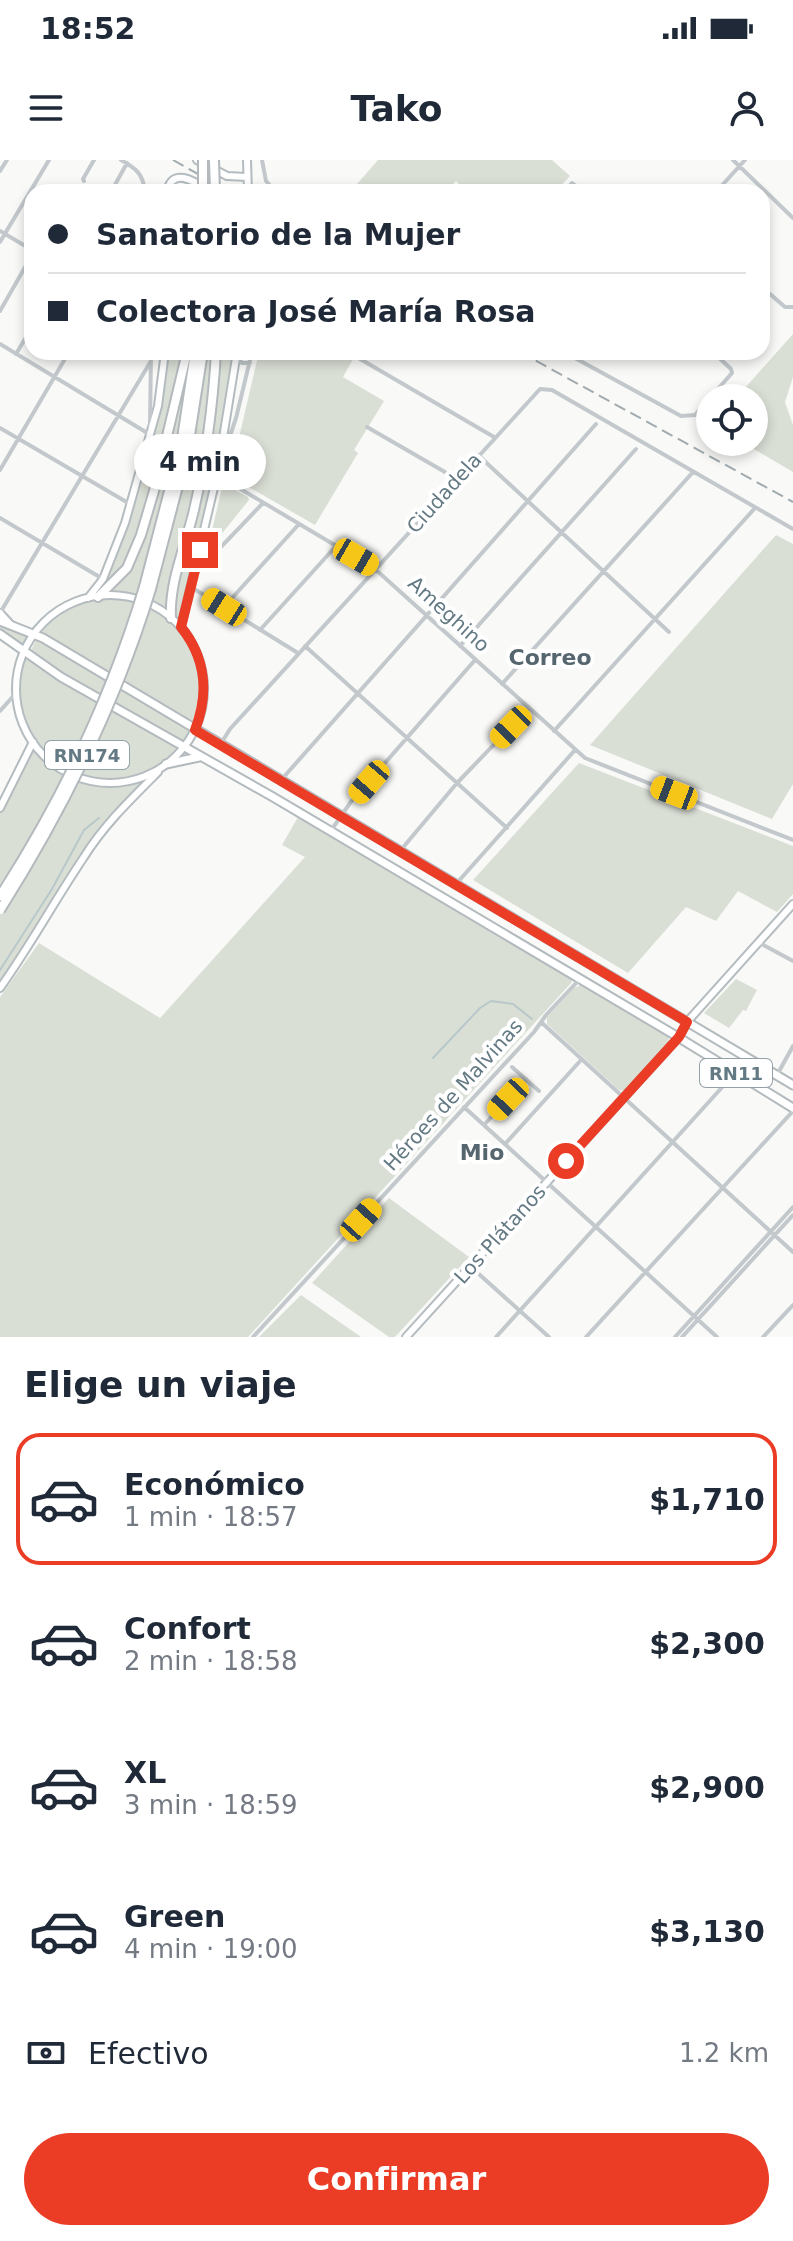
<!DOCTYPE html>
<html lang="es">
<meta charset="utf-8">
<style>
body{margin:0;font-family:"DejaVu Sans",sans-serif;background:#f2f2f3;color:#1f2937;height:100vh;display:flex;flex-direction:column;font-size:30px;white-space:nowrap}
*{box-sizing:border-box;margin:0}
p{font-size:26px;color:#747a83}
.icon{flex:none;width:44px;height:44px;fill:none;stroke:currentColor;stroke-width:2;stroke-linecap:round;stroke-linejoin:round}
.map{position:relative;height:1177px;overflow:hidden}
.side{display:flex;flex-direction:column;background:#fff;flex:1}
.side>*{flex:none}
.guide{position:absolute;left:24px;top:24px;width:746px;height:176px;border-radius:24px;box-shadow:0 4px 12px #0003;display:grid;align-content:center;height:176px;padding:0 24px;background:#fff}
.fabs{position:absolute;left:696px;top:224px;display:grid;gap:16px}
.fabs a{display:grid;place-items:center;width:72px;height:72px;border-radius:50%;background:#fff;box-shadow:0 4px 12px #0003;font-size:40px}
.end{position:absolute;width:36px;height:36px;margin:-18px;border:10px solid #eb3c26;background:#fff;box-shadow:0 0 0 4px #fff}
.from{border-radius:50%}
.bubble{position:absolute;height:56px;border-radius:28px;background:#fff;box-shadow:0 4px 12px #0003;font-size:26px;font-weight:700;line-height:56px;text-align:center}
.car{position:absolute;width:24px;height:48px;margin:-24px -12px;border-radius:10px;box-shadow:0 0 6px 2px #0007;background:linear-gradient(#f5c518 24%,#345 0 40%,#f5c518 0 76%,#345 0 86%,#f5c518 0)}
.guide b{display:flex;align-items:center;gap:28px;height:76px;font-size:30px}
.guide b+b{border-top:2px solid #e0e1e3}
.guide i{width:20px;height:20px;background:#1f2937}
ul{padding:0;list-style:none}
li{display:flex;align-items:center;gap:24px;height:132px;margin:0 16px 12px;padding:0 8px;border:4px solid transparent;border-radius:24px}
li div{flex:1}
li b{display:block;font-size:30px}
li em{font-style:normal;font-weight:700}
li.active{border-color:#eb3c26}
li>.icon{width:72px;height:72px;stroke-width:1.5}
h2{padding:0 24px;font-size:36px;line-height:96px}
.pay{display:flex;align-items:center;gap:20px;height:88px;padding:0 24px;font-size:30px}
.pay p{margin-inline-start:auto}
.action{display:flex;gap:16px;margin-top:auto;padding:16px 24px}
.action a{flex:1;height:92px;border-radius:48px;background:#eb3c26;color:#fff;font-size:32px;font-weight:700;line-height:92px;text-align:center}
.status{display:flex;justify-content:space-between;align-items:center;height:56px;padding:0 40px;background:#fff;direction:ltr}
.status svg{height:22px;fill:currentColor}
header{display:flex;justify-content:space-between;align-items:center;height:104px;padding:0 24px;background:#fff;font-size:36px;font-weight:700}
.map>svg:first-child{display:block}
.green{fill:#dadfd6}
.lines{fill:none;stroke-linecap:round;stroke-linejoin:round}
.stream{stroke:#b8c7ca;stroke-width:2}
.secondary-casing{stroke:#b4bcc0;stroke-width:10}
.primary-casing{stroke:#b3babe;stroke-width:11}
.highway-casing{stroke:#b3b9bc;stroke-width:12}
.street{stroke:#c2c8cb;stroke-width:4}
.secondary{stroke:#fff;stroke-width:6}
.primary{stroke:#fff;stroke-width:7}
.highway{stroke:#fff;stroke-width:8}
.rail{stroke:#a1abaf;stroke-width:2;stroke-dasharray:12 6;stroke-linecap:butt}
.highway-bridge-casing{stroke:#b3b9bc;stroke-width:12;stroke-linecap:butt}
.highway-bridge{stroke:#fff;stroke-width:8}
.route{stroke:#eb3c26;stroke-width:10}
.labels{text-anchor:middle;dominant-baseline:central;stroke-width:8;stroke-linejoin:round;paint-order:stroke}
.shield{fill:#fff;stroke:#92a1a8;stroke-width:2}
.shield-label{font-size:18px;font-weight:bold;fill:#637983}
.street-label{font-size:20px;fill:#637983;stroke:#fff}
.neighbourhood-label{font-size:22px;font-weight:bold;fill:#55666e;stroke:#fff}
</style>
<div class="status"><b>18:52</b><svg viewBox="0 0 49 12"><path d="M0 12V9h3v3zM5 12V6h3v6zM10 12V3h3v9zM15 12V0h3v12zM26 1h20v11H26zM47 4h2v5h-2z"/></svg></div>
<header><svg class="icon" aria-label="menu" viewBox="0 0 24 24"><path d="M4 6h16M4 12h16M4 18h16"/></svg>Tako<svg class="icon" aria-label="person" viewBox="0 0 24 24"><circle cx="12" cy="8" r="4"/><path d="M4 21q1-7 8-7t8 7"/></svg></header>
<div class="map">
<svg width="793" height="1177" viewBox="0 0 793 1177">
<rect width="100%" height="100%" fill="#f9f9f7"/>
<path class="green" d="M 378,0 L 552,0 L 570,16 L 555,32 L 467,32 L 456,21 L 446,32 L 350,32 Z
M 793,174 L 793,217 L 785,242 L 793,265 L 793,312 L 742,282 L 754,282 L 754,238 L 736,238 Z
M 165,192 L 237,192 L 230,241 L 181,467 C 205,499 209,533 195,570 L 34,475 L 24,493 L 184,587 L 104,670 L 0,828 L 0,648 L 33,582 C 15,554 14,524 24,493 L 0,475 L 0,453 L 11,465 L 34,474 L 56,452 L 88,438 L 116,392 L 158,246 Z
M 259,192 L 357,192 L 343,217 L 384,241 L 354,290 L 358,293 L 315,365 L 226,314 L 237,286 Z
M 223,323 L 248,337 L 249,340 L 207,392 Z
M 776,375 L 793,384 L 793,624 L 772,659 L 590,585 Z
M 36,480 L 41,481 L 191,571 L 184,582 L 34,496 L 31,490 Z
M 579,603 L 793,686 L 793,734 L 777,752 L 738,731 L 716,761 L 686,747 L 628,813 L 473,720 Z
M 298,657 L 571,819 L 572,822 L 248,1177 L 0,1177 L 0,837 L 39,783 L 160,858 L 107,917 L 305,697 L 282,685 Z
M 736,819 L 757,830 L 746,851 L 743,850 L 729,868 L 704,853 Z
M 583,824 L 669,876 L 668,883 L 624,931 L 619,930 L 547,864 L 547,857 L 574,828 Z
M 389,1038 L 469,1097 L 395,1177 L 389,1177 L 312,1123 Z
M 301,1135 L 361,1177 L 259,1177 Z"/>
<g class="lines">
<path class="stream" d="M 0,810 L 52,729 L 84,670 L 99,658
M 433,898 L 480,848 L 491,841 L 513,844 L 532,859"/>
<defs>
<path id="secondary" d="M 197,0 L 227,16 L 247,17
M 247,0 L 248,32
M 167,32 C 172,5 197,23 212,32
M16 529a94 94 0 1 1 188 0a94 94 0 1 1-188 0Z
M 88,438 L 103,419 L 125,363 L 158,246 L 165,192
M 0,453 L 11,465
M 181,467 L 217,315 L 237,192
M 0,648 L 33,582
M 0,828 C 30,786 55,740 84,697 C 104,665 131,639 158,612
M 406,1177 L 679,877 L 687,862 L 793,744"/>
<path id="primary" d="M 0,461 L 43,478 L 793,925
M 0,474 L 61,517 L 273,637 L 673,874 L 793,948
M 166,604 L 199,597"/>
<path id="highway" d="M 144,427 L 181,285 L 195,192
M 151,429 L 188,288 L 203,192
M 98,437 L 127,408 L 141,375 L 154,331 L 187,192
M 171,458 C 169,421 186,385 194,350 C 206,298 213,246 216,192"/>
</defs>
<use href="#secondary" class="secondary-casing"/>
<use href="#primary" class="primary-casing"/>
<use href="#highway" class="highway-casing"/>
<path class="street" d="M 121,0 C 137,9 143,14 145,32
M 262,0 L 266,21 L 276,32
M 733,0 L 793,58
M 0,11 L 7,0
M 84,21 L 83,19 L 94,0
M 111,32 L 127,3
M 564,32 L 572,23 L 583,32
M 716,32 L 745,0
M 0,71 L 32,90
M 0,82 L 49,0
M 762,127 L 785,147 L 793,147
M 0,151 L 32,95
M 0,184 L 149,274
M 564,192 L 681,256 L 695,255 L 710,238
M 16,194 L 32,167
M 355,196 L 494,277
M 237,198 L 242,203 L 250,203
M 710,238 L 732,213 L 731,209 L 713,192
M 150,266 L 151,192
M 367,267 L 457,319
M 0,268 L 130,344
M 478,295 L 669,472
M 221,303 L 236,258 L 252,192
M 0,310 L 69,192
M 217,315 L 375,409 L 585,598 L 793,680
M 0,358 L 103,419
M 196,413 L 263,343
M 191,427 L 298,493
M 224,447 L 299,364
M 0,453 L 151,201
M 260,470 L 336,386
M 305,486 L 507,668
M 460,486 L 636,289
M 502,524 L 693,312
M 0,551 L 17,532
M 554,571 L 755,348
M 220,585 L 230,569 L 540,229 L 552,230 L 793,369
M 282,619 L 596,264
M 330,672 L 350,643 L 475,500
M 400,691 L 457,623 L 529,548
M 456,724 L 575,590
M 758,782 L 793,801
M 541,862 L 793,1092
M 512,907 L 539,931
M 777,915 L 793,886
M 464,947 L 717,1177
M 484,965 L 526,919
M 505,984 L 581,900
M 470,1106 L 549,1177
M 253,1177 L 534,872 L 546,855 L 579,820
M 496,1177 L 735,913
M 586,1177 L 793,951
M 675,1177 L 793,1047
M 682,1177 L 793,1055
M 763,1177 L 793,1145"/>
<use href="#secondary" class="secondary"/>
<use href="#primary" class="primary"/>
<use href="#highway" class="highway"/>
<path class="rail" d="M 173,0 L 230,32
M 520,192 L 793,342"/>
<defs>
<path id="highway-bridge" d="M 203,0 L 203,32
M 214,0 L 215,32
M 0,736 C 62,640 111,537 144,427
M 0,750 C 64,649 116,544 151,429"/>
</defs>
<use href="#highway-bridge" class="highway-bridge-casing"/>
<use href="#highway-bridge" class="highway-bridge"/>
</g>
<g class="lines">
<path class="route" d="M 200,390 L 181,467 C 206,498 209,534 195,570 L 687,862 L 679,877 L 566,1001"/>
</g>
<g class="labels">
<g class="shield">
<rect x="45" y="581" width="84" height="28" rx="6"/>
<rect x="700" y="899" width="72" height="28" rx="6"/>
</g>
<g class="shield-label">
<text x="87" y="595">RN174</text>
<text x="736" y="913">RN11</text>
</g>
<g class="street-label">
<text transform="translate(444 333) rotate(-48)">Ciudadela</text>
<text transform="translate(449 454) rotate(42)">Ameghino</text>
<text transform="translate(453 935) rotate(-48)">Héroes de Malvinas</text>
<text transform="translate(500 1074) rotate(-48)">Los Plátanos</text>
</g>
<g class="neighbourhood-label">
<text x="550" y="497">Correo</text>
<text x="482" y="992">Mio</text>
</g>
</g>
</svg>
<div class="fabs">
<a><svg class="icon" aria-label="locate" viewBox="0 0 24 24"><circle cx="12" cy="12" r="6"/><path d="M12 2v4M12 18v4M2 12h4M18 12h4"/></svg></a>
</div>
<i class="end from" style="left:566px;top:1001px"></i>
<i class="end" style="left:200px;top:390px"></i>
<div class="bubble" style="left:134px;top:274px;width:132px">4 min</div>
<i class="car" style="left:356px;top:397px;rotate:120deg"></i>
<i class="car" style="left:224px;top:447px;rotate:302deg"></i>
<i class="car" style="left:511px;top:567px;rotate:224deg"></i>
<i class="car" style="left:369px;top:622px;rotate:221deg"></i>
<i class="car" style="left:674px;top:633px;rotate:291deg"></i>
<i class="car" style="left:508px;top:939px;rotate:223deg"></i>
<i class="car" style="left:361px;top:1060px;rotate:42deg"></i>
<div class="guide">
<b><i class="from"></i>Sanatorio de la Mujer</b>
<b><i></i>Colectora José María Rosa</b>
</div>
</div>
<section class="side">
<h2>Elige un viaje</h2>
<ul>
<li class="active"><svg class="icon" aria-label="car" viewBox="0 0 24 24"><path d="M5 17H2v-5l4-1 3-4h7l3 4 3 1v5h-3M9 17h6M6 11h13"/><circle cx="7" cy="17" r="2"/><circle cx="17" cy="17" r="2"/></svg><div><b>Económico</b><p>1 min · 18:57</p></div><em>$1,710</em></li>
<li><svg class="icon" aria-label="car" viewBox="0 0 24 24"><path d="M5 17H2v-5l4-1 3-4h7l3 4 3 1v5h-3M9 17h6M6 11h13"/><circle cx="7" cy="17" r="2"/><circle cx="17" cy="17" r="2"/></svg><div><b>Confort</b><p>2 min · 18:58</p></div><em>$2,300</em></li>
<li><svg class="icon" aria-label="car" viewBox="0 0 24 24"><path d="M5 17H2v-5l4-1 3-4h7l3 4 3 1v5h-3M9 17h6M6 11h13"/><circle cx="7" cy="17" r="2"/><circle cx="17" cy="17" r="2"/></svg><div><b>XL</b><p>3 min · 18:59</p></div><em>$2,900</em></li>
<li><svg class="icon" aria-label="car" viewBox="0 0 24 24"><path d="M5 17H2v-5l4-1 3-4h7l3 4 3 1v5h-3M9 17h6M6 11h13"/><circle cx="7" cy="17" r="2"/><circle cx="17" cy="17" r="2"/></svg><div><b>Green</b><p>4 min · 19:00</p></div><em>$3,130</em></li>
</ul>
<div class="pay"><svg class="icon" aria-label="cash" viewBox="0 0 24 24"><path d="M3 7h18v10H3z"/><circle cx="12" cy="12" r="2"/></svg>Efectivo<p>1.2 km</p></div>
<div class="action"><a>Confirmar</a></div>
</section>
